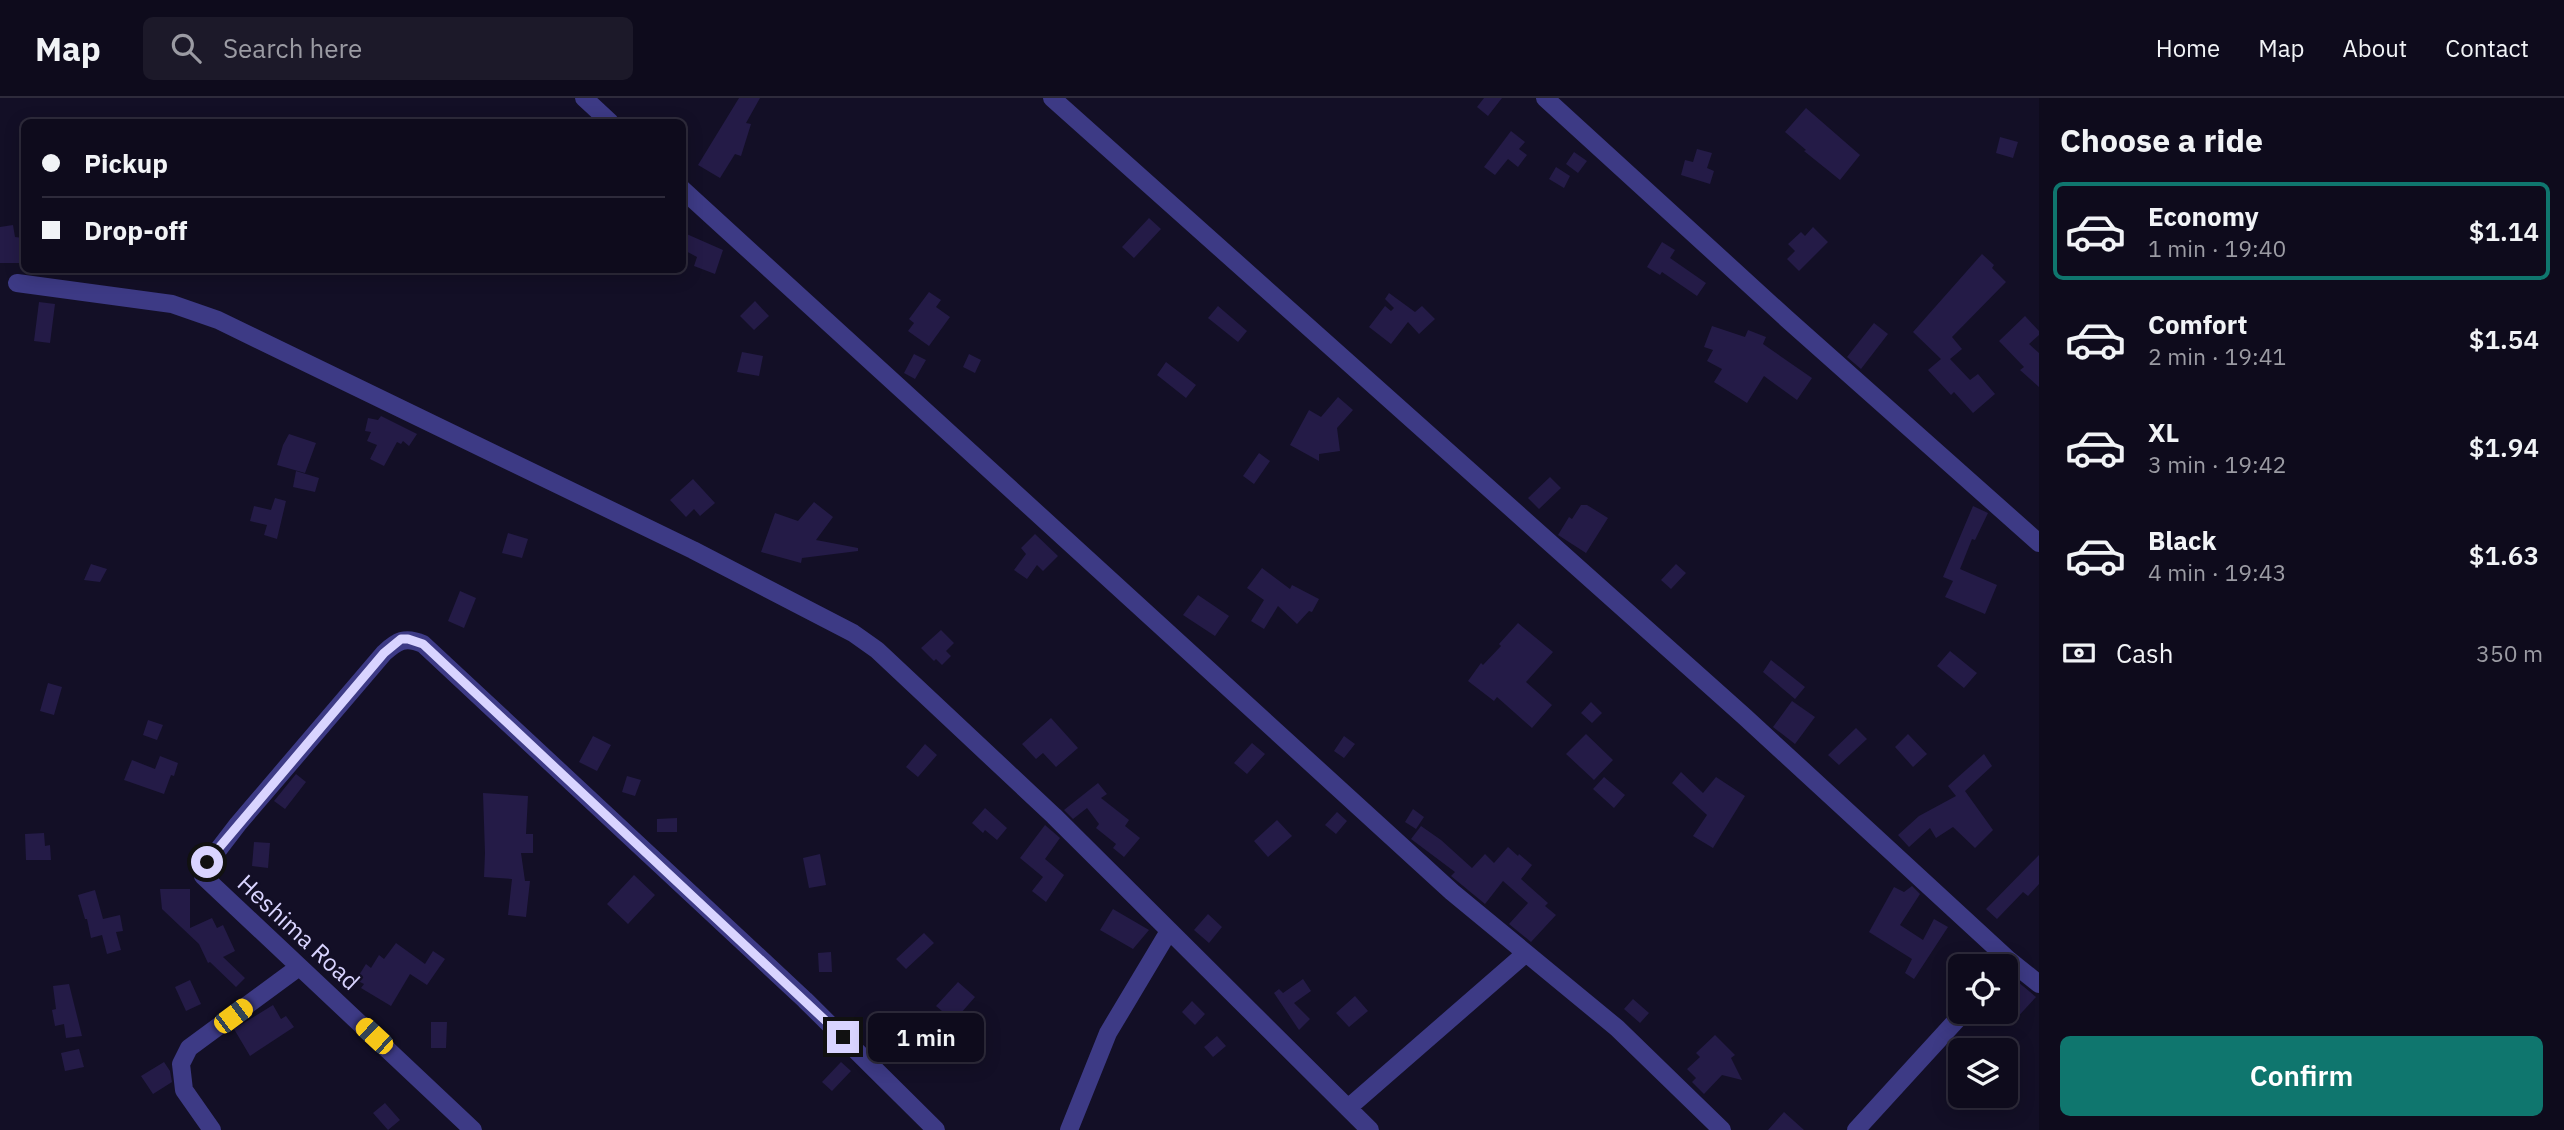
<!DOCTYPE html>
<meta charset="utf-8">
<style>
body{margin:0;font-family:"IBM Plex Sans",sans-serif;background:#1c1929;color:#f1f3f6;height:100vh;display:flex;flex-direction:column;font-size:26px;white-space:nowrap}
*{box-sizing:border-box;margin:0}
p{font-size:23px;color:#9b9ba3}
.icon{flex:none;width:38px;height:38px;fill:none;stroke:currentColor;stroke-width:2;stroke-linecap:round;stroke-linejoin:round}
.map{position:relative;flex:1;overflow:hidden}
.side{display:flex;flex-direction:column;background:#0e0b1c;width:525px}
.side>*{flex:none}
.guide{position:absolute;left:21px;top:21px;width:665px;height:154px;border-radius:10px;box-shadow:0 4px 18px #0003,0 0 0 2px #2e2b3b;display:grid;align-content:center;height:154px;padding:0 21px;background:#0e0b1c}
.fabs{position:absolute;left:1948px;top:856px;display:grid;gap:14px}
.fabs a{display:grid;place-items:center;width:70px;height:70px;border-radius:10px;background:#0e0b1c;box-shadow:0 4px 18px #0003,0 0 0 2px #2e2b3b;font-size:35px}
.end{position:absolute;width:32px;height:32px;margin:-16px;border:9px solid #d9d4ff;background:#111;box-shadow:0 0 0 4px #111}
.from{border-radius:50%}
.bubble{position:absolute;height:49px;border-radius:10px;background:#0e0b1c;box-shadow:0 4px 18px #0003,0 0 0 2px #2e2b3b;font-size:23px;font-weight:600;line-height:49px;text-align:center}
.car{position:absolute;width:21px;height:42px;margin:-21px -10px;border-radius:9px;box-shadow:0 0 5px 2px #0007;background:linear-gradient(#f5c518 24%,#345 0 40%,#f5c518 0 76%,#345 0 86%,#f5c518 0)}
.guide b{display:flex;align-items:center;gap:24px;height:66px;font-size:26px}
.guide b+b{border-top:2px solid #2e2b3b}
.guide i{width:18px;height:18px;background:#f1f3f6}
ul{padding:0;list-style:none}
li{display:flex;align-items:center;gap:21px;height:98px;margin:0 14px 10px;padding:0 7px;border:4px solid transparent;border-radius:10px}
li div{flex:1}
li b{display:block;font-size:26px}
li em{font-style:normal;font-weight:600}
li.active{border-color:#0f766e}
li>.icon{width:63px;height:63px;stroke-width:1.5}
h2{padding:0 21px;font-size:32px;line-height:84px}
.pay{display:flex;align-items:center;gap:18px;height:77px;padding:0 21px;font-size:26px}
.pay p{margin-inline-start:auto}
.primary-button{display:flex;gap:14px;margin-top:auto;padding:14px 21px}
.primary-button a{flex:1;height:80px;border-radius:10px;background:#0f766e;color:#fff;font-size:28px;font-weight:600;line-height:80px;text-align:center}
header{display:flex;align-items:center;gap:42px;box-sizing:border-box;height:98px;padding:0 35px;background:#0e0b1c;border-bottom:2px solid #2e2b3b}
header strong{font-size:33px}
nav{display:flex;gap:38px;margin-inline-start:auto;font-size:24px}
.search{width:490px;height:63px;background:#1c1929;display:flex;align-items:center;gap:18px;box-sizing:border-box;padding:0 24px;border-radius:10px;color:#9b9ba3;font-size:26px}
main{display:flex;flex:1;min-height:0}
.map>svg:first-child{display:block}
.building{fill:#241b47}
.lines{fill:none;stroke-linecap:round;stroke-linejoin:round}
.street{stroke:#3d3a85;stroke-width:18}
.route{stroke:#d9d4ff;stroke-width:9}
.labels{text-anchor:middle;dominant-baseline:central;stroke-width:5;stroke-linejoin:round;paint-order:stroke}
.street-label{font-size:24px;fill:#d9d4ff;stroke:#130f26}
</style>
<header>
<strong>Map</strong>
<div class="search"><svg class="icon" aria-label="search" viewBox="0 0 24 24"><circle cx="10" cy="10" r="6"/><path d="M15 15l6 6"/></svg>Search here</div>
<nav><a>Home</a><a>Map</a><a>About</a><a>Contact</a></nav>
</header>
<main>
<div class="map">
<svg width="2039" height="1032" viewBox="0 0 2039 1032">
<rect width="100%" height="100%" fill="#130f26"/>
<path class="building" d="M 739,0 L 760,0 L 746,25 L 751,26 L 741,58 L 735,56 L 720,80 L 698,67 Z
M 1484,0 L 1502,0 L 1488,18 L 1477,9 Z
M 1806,10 L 1860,57 L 1840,82 L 1804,53 L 1806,52 L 1785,34 Z
M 1511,33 L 1525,44 L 1519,51 L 1527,57 L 1518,69 L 1508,61 L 1495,77 L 1484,69 Z
M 2000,39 L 2018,44 L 2013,60 L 1996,55 Z
M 1697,51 L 1712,55 L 1707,70 L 1714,73 L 1710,86 L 1681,77 L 1685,62 L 1693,64 Z
M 1574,54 L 1587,63 L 1578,75 L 1566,66 Z
M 1556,69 L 1570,78 L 1564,90 L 1549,81 Z
M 1149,120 L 1161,131 L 1134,160 L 1122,149 Z
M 13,127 L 15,139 L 23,140 L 22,165 L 0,165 L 0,129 Z
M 1813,129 L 1828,144 L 1799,173 L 1787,161 L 1795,153 L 1788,146 L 1801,134 L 1805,138 Z
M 682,134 L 723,152 L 715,176 L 694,168 L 697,159 L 682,151 Z
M 1662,144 L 1675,152 L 1670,160 L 1706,185 L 1697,198 L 1662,174 L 1660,177 L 1647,169 Z
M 1982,156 L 1994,167 L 1992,170 L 2006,184 L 1952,239 L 1962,251 L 1950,261 L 1970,282 L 1978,276 L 1995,296 L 1973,315 L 1954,294 L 1951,297 L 1928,272 L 1941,261 L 1913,234 Z
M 929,194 L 941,202 L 936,209 L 950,219 L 929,248 L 908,233 L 914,225 L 909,221 Z
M 1389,195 L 1415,214 L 1422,208 L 1435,221 L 1419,236 L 1408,224 L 1391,246 L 1369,229 L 1385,208 L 1391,213 L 1394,210 L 1385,201 Z
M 755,203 L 769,218 L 754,232 L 740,218 Z
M 39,204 L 55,206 L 50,245 L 34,243 Z
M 1218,208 L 1247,233 L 1238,244 L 1208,220 Z
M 2025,218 L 2039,233 L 2039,237 L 2029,246 L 2039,255 L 2039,289 L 2020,272 L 2024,269 L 1999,243 Z
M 1874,225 L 1888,236 L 1861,271 L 1847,259 Z
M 1712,228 L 1745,239 L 1748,232 L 1766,239 L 1763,246 L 1812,280 L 1797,302 L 1764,278 L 1747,305 L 1714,284 L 1722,271 L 1707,263 L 1713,252 L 1704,249 Z
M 742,254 L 763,258 L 759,278 L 737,274 Z
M 914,256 L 926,262 L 915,281 L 904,275 Z
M 969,256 L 981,262 L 975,275 L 963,269 Z
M 1166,264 L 1196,287 L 1186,300 L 1157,277 Z
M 1338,299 L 1353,312 L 1337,330 L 1340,353 L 1319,356 L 1319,363 L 1290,347 L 1309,312 L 1321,319 Z
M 381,318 L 417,336 L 409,348 L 403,343 L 401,346 L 397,344 L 384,368 L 370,361 L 377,347 L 367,343 L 371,334 L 365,333 L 368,320 L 378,322 Z
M 289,336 L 316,345 L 305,375 L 277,367 L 283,347 Z
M 1259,355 L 1270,363 L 1254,386 L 1243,378 Z
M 296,373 L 319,380 L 315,394 L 293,389 Z
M 1550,379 L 1561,390 L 1539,411 L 1528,400 Z
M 693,381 L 715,405 L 700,418 L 694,411 L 686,419 L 670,402 Z
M 275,400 L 286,403 L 277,441 L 264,437 L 267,427 L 250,423 L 254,408 L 271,412 Z
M 814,404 L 833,419 L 816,442 L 858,450 L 858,453 L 802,460 L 801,465 L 761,454 L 775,415 L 798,423 Z
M 1581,407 L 1587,407 L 1608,420 L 1586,455 L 1558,437 L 1569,419 L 1572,421 Z
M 1973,408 L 1988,415 L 1975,442 L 1972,441 L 1960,471 L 1997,487 L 1985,516 L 1945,499 L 1953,483 L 1943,479 Z
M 508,435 L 528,441 L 522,460 L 502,455 Z
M 1035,436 L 1058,458 L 1043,473 L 1037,467 L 1027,481 L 1014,472 L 1026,456 L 1021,450 Z
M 91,466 L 107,471 L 100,484 L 84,482 Z
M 1676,466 L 1686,475 L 1671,491 L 1661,482 Z
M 1262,470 L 1290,491 L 1292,487 L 1319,501 L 1312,514 L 1309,513 L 1297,526 L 1278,508 L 1264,531 L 1251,523 L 1264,502 L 1247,490 Z
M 460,493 L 476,500 L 464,530 L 448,523 Z
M 1198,497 L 1229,518 L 1215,538 L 1183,517 Z
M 1518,525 L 1553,554 L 1526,584 L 1552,607 L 1532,630 L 1497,599 L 1494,603 L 1468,583 L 1481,565 L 1483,567 L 1501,548 L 1499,546 Z
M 941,532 L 954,545 L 946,553 L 951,558 L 942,567 L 936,561 L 934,563 L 921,550 Z
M 1950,553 L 1977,575 L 1964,590 L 1937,568 Z
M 1771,562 L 1805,589 L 1795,601 L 1763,574 Z
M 48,585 L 62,589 L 54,617 L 40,613 Z
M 1792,603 L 1815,619 L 1795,646 L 1773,629 Z
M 1591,604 L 1602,615 L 1592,625 L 1581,615 Z
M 1051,620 L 1078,650 L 1056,669 L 1043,655 L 1036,661 L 1022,646 Z
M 148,622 L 163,627 L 157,642 L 143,637 Z
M 1856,630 L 1867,641 L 1839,667 L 1828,657 Z
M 1586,636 L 1613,662 L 1594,682 L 1566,656 Z
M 1908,636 L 1927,656 L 1913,669 L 1895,649 Z
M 593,638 L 611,647 L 597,673 L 579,664 Z
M 1344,638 L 1355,646 L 1344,660 L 1334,653 Z
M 1252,645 L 1265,656 L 1247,676 L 1234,665 Z
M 925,646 L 937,657 L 918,679 L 906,669 Z
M 1984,656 L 1992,668 L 1965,693 L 1993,732 L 1975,750 L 1953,729 L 1936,740 L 1930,730 L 1909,749 L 1898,737 L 1919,718 L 1956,698 L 1948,688 Z
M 160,658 L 178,665 L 174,678 L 171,677 L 164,696 L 124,682 L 132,662 L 155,671 Z
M 1681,674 L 1703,695 L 1716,679 L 1745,698 L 1713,750 L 1693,738 L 1707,717 L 1672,685 Z
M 296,676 L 306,684 L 285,711 L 274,703 Z
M 627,678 L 641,682 L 635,698 L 622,694 Z
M 1604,679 L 1625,697 L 1614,710 L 1593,691 Z
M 1098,685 L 1107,696 L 1101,700 L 1129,722 L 1125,728 L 1140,740 L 1124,759 L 1113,750 L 1116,746 L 1096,730 L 1099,726 L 1087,710 L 1073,721 L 1064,712 Z
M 483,695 L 528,698 L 526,736 L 533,736 L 533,755 L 521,755 L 525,783 L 530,783 L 526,819 L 508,817 L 512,781 L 484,779 L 485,755 Z
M 985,710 L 1007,730 L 997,742 L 985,732 L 983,735 L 972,725 Z
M 1413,711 L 1424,719 L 1416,731 L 1405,724 Z
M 1337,714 L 1347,723 L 1336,736 L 1325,727 Z
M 677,720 L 677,734 L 657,734 L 657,721 Z
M 1277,722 L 1292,738 L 1268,759 L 1254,743 Z
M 1045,727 L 1060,740 L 1045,761 L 1064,777 L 1046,804 L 1032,793 L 1043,779 L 1020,760 Z
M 1421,728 L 1441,742 L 1472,770 L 1485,756 L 1494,765 L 1508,749 L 1518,758 L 1519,756 L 1532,767 L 1521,781 L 1548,805 L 1545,808 L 1556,817 L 1531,844 L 1509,826 L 1528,805 L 1503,783 L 1485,806 L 1451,778 L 1455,774 L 1411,741 Z
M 44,735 L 45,748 L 50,747 L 51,762 L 26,762 L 25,736 Z
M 254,744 L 270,745 L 268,770 L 252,768 Z
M 820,756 L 826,787 L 809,790 L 803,760 Z
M 2039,757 L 2039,786 L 2028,798 L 2023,794 L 1997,821 L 1986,811 Z
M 634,777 L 655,797 L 628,826 L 607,806 Z
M 1912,788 L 1920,796 L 1900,827 L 1923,842 L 1934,821 L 1948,829 L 1914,881 L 1905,875 L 1912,861 L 1869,834 L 1894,789 L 1904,794 Z
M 160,791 L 190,791 L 190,830 L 212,820 L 217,830 L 223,827 L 235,853 L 223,859 L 245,880 L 236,889 L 210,864 L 208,865 L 199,846 L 162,811 Z
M 95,792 L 103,821 L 120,817 L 123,833 L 116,834 L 121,852 L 107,856 L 102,837 L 91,840 L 87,821 L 85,821 L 78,797 Z
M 1113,811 L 1149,832 L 1133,851 L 1100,832 Z
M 1208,816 L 1222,829 L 1209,845 L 1194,832 Z
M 924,835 L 934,845 L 906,871 L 896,861 Z
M 396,845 L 425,866 L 433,853 L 445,861 L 427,887 L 410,876 L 391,908 L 361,890 L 364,886 L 356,882 L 366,866 L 371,870 L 379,857 L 384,861 Z
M 831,854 L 832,874 L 819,874 L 818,855 Z
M 2006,874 L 2036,899 L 2013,924 L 2006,917 Z
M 1303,881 L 1311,893 L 1294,905 L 1310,921 L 1299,932 L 1274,895 L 1279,891 L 1283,895 Z
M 190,882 L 201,906 L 186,913 L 175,889 Z
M 958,884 L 975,899 L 954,923 L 936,908 Z
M 69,886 L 82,938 L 66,940 L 64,926 L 55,928 L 52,912 L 56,911 L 53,888 Z
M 1355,898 L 1368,913 L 1349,929 L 1336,915 Z
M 1633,901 L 1649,915 L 1640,925 L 1624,911 Z
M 1192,903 L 1205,916 L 1195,927 L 1182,914 Z
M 273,907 L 281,921 L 286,918 L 294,929 L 250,958 L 234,931 Z
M 910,917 L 929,938 L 905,960 L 886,939 Z
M 431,924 L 447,924 L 446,950 L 431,950 Z
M 1715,937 L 1735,957 L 1731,960 L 1742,982 L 1722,977 L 1704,996 L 1692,984 L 1696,980 L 1687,971 L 1700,959 L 1696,955 Z
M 1217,938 L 1226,948 L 1213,959 L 1204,949 Z
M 79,951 L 84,969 L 65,973 L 61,955 Z
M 164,964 L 170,973 L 172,984 L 153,996 L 141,978 Z
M 841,964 L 851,973 L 832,993 L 822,984 Z
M 385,1005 L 400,1022 L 388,1032 L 373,1015 Z
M 1784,1014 L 1804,1032 L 1768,1032 Z"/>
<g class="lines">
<path class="street" d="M 584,0 L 610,24
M 1052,0 L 1745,619 L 2009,862 L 2039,886
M 1545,0 L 1787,221 L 2039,445
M 682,91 L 1452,794 L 1617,930 L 1722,1032
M 17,185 L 172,206 L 218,222 L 693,452 L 853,535 L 877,552 L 1054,718 L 1370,1032
M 1348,1010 L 1526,855
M 212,1032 L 184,992 L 181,966 L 189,950 L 299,869
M 473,1032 L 203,778 L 202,773 L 238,726 L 384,555 C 397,543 405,538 423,546 L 805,902 L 936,1032
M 1069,1032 L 1108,935 L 1169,833
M 1856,1032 L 1964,914"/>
</g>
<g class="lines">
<path class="route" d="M 207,764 L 384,555 L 401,541 L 408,541 L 423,546 L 843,939"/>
</g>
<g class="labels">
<g class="street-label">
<text transform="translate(299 834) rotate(43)">Heshima Road</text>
</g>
</g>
</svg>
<div class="fabs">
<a><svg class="icon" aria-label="locate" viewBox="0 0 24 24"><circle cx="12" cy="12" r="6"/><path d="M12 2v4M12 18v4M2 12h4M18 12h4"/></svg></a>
<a><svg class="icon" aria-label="layers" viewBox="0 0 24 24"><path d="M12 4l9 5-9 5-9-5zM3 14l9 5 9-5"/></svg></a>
</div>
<i class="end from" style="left:207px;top:764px"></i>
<i class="end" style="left:843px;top:939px"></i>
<div class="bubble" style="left:868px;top:915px;width:116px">1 min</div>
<i class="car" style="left:233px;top:918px;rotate:53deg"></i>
<i class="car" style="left:374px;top:938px;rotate:313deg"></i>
<div class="guide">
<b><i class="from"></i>Pickup</b>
<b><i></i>Drop-off</b>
</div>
</div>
<section class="side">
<h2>Choose a ride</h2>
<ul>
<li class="active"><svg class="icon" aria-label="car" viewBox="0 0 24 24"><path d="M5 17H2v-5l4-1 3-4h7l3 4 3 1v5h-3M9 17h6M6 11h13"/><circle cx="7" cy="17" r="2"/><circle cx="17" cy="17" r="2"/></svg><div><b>Economy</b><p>1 min · 19:40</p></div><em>$1.14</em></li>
<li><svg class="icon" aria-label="car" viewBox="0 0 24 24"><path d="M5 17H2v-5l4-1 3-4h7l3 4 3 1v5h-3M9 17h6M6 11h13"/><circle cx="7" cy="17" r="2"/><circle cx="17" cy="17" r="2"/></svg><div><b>Comfort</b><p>2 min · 19:41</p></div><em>$1.54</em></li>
<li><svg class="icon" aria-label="car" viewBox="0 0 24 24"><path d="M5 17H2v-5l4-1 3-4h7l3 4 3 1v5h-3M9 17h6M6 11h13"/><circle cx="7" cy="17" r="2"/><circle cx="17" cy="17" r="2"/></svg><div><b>XL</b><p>3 min · 19:42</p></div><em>$1.94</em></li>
<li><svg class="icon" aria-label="car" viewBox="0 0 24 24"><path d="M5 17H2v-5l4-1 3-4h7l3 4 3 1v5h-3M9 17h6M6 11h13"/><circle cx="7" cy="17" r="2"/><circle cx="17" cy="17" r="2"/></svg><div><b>Black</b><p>4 min · 19:43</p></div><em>$1.63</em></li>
</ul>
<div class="pay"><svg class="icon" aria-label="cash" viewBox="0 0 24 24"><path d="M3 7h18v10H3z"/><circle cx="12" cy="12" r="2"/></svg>Cash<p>350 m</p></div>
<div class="primary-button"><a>Confirm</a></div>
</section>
</main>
